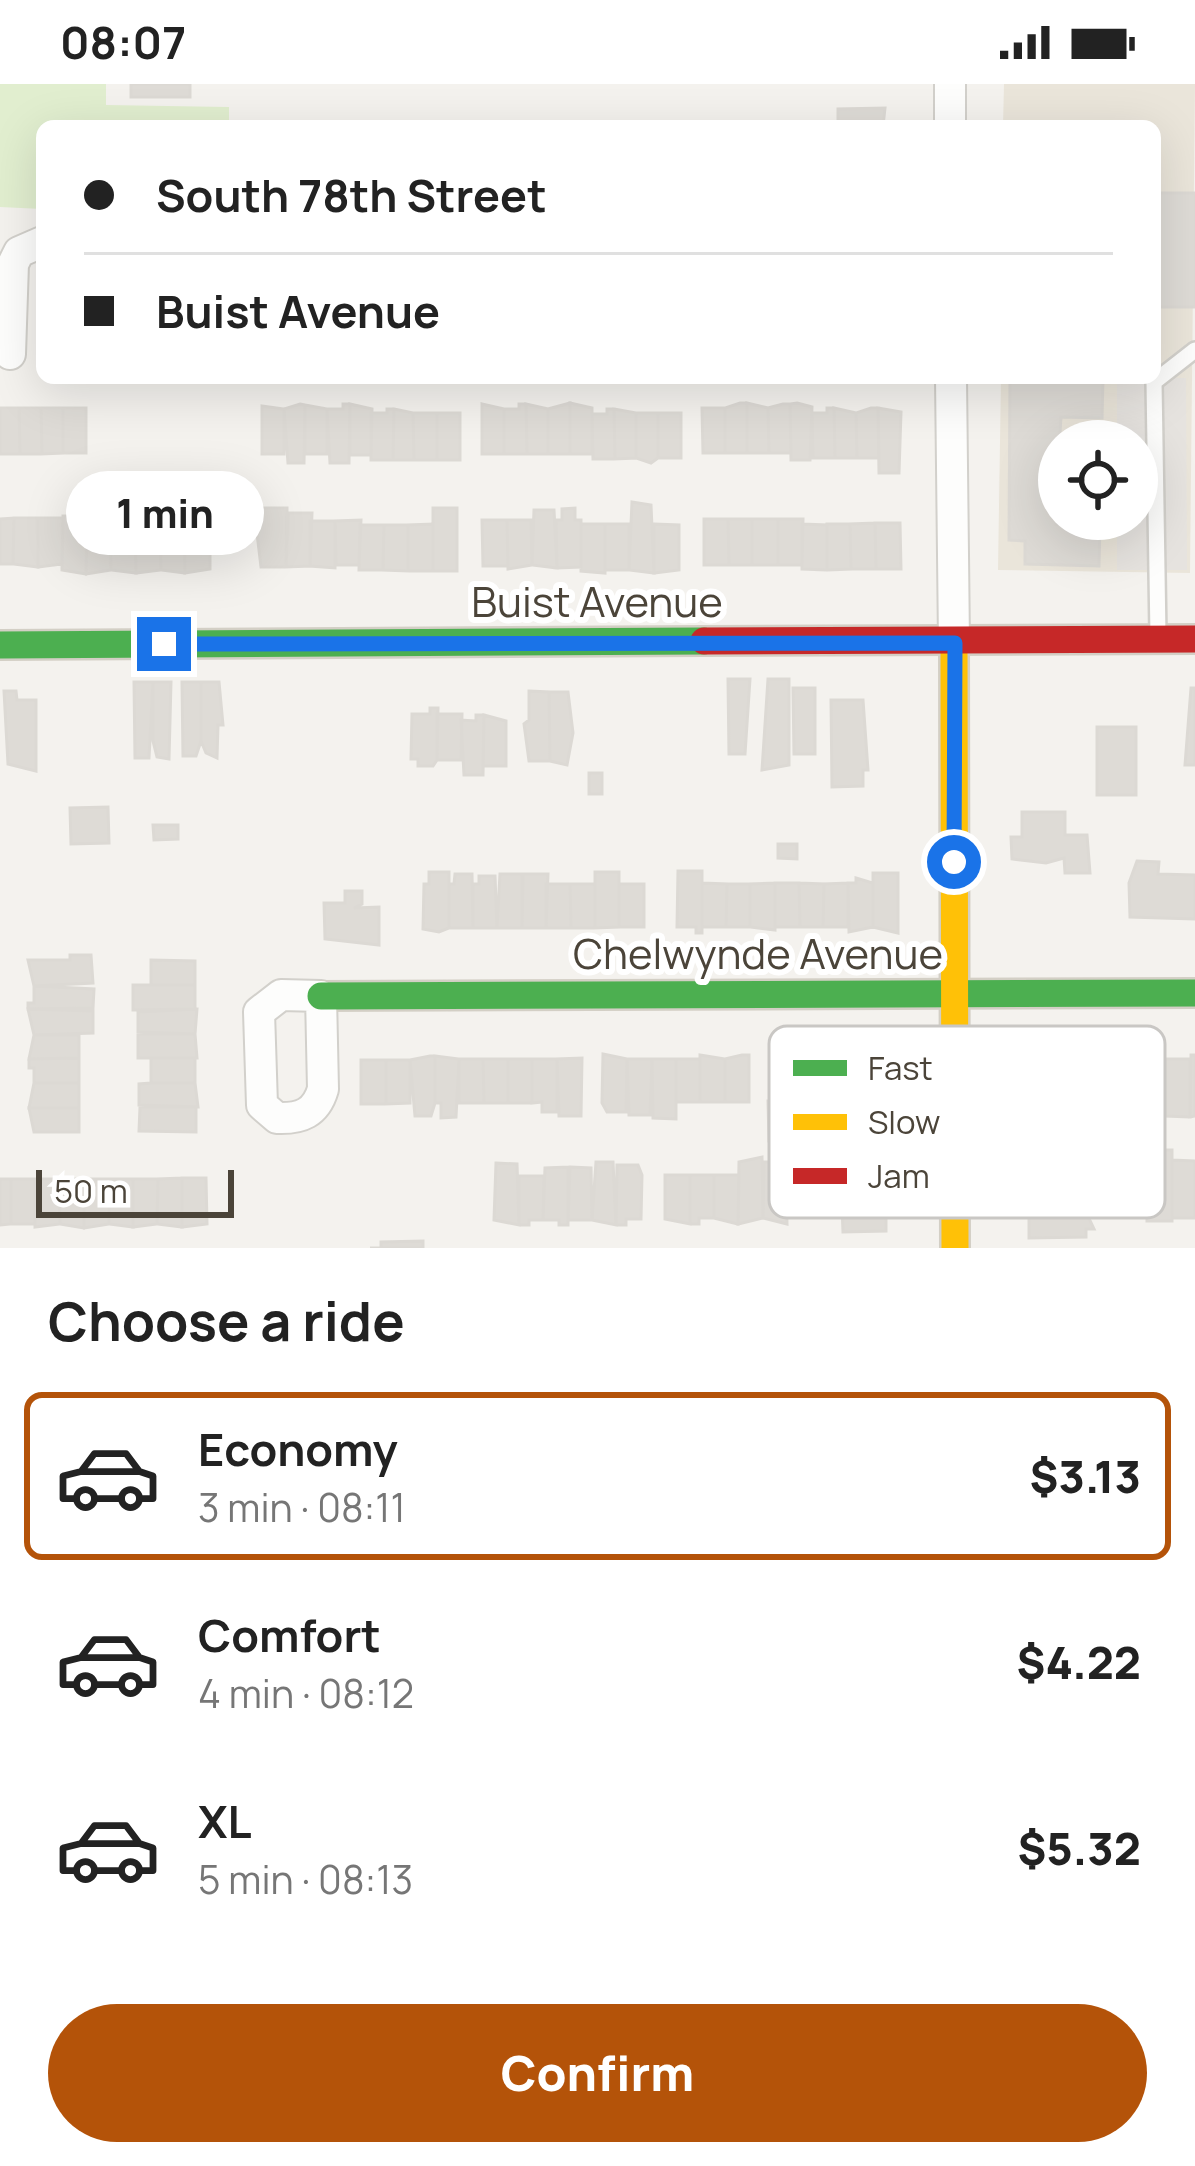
<!DOCTYPE html>
<meta charset="utf-8">
<style>
body{margin:0;font-family:Manrope,sans-serif;background:#f2f2f2;color:#222;height:100vh;display:flex;flex-direction:column;font-size:45px;white-space:nowrap}
*{box-sizing:border-box;margin:0}
p{font-size:39px;color:#767676}
.icon{flex:none;width:66px;height:66px;fill:none;stroke:currentColor;stroke-width:2;stroke-linecap:round;stroke-linejoin:round}
.map{position:relative;height:1164px;overflow:hidden}
.panel{display:flex;flex-direction:column;background:#fff;flex:1}
.panel>*{flex:none}
.banner{position:absolute;left:36px;top:36px;width:1125px;height:264px;border-radius:18px;box-shadow:0 12px 48px #0002;display:grid;align-content:center;height:264px;padding:0 48px;background:#fff}
.buttons{position:absolute;left:1038px;top:336px;display:grid;gap:24px}
.buttons a{display:grid;place-items:center;width:120px;height:120px;border-radius:50%;background:#fff;box-shadow:0 12px 48px #0002;font-size:60px}
.scale{position:absolute;left:36px;bottom:30px;width:198px;box-sizing:border-box;padding-left:12px;border:6px solid #4b4439;border-top:0;font-size:33px;line-height:42px;white-space:nowrap;color:#4b4439;-webkit-text-stroke:9px #fff;paint-order:stroke}
.end{position:absolute;width:54px;height:54px;margin:-27px;border:15px solid #1a73e8;background:#fff;box-shadow:0 0 0 6px #fff}
.from{border-radius:50%}
.bubble{position:absolute;height:84px;border-radius:42px;background:#fff;box-shadow:0 12px 48px #0002;font-size:39px;font-weight:800;line-height:84px;text-align:center}
.banner b{display:flex;align-items:center;gap:42px;height:114px;font-size:45px}
.banner b+b{border-top:3px solid #e0e0e0}
.banner i{width:30px;height:30px;background:#222}
ul{padding:0;list-style:none}
li{display:flex;align-items:center;gap:36px;height:168px;margin:0 24px 18px;padding:0 24px;border:6px solid transparent;border-radius:18px}
li div{flex:1}
li b{display:block;font-size:45px}
li em{font-style:normal;font-weight:800}
li.on{border-color:#b45309}
li>.icon{width:108px;height:108px;stroke-width:1.5}
h2{padding:0 48px;font-size:54px;line-height:144px}
.action{display:flex;gap:24px;margin-top:auto;padding:24px 48px}
.action a{flex:1;height:138px;border-radius:72px;background:#b45309;color:#fff;font-size:48px;font-weight:800;line-height:138px;text-align:center}
.status{display:flex;justify-content:space-between;align-items:center;height:84px;padding:0 60px;background:#fff;direction:ltr}
.status svg{height:33px;fill:currentColor}
.map>svg:first-child{display:block}
.education{fill:#eae5da;fill-rule:evenodd}
.green{fill:#e1eecf}
.parking{fill:#e6e3df}
.building{fill:#dedbd6;stroke:#dcd9d4;stroke-width:3}
.lines{fill:none;stroke-linecap:round;stroke-linejoin:round}
.lane-casing{stroke:#d2d0cb;stroke-width:20}
.street-casing{stroke:#d2d0cb;stroke-width:34}
.fast-casing{stroke:#d3cfc5;stroke-width:32}
.slow-casing{stroke:#d3cfc5;stroke-width:32}
.jam-casing{stroke:#d3cfc5;stroke-width:32}
.lane{stroke:#fdfdfc;stroke-width:15}
.street{stroke:#fdfdfc;stroke-width:30}
.fast{stroke:#4caf50;stroke-width:27}
.slow{stroke:#ffc107;stroke-width:27}
.jam{stroke:#c62828;stroke-width:27}
.route{stroke:#1a73e8;stroke-width:15}
.labels{text-anchor:middle;dominant-baseline:central;stroke-width:12;stroke-linejoin:round;paint-order:stroke}
.street-label{font-size:42px;fill:#4b4439;stroke:#fff}
.key{fill:#fff;stroke:#c9c7c4;stroke-width:3}
.key-label{font-size:33px;fill:#4b4439}
</style>
<div class="status"><b>08:07</b><svg viewBox="0 0 49 12"><path d="M0 12V9h3v3zM5 12V6h3v6zM10 12V3h3v9zM15 12V0h3v12zM26 1h20v11H26zM47 4h2v5h-2z"/></svg></div>
<div class="map">
<svg width="1195" height="1164" viewBox="0 0 1195 1164">
<rect width="100%" height="100%" fill="#f4f2ee"/>
<path class="education" d="M 1004,0 L 1195,0 L 1190,489 L 998,486 L 1001,294 L 1155,294 L 1155,42 L 1003,42 ZM 1059,357 L 1137,357 L 1137,435 L 1059,435 Z"/>
<path class="green" d="M 0,0 L 106,0 L 106,21 L 229,23 L 229,42 L 42,42 L 42,125 L 0,123 Z"/>
<path class="parking" d="M 1117,294 L 1186,294 L 1187,486 L 1117,486 L 1117,435 L 1137,435 L 1137,357 L 1117,357 Z"/>
<path class="building" d="M 131,0 L 190,0 L 190,13 L 131,13 Z
M 885,24 L 883,42 L 838,42 L 838,25 Z
M 1155,109 L 1195,109 L 1195,223 L 1155,223 Z
M 1010,294 L 1103,294 L 1102,334 L 1061,333 L 1056,411 L 1056,440 L 1100,441 L 1099,482 L 1025,480 L 1025,457 L 1009,456 Z
M 570,319 L 570,370 L 548,370 L 548,325 Z
M 570,319 L 592,324 L 592,370 L 570,370 Z
M 740,319 L 747,319 L 747,369 L 725,369 L 725,324 Z
M 747,319 L 768,324 L 769,369 L 747,369 Z
M 797,319 L 812,323 L 810,376 L 791,376 L 790,320 Z
M 300,320 L 305,321 L 304,379 L 288,379 L 284,325 Z
M 343,320 L 350,320 L 349,379 L 330,379 L 327,325 L 343,325 Z
M 350,320 L 372,325 L 371,371 L 350,371 Z
M 482,320 L 504,325 L 504,370 L 482,370 Z
M 519,320 L 526,320 L 527,370 L 504,370 L 504,325 L 519,325 Z
M 526,320 L 548,325 L 548,370 L 527,370 Z
M 783,320 L 790,320 L 791,369 L 769,369 L 768,324 Z
M 305,321 L 327,325 L 327,370 L 305,370 Z
M 262,322 L 284,325 L 284,370 L 262,370 Z
M 0,324 L 19,324 L 20,370 L 0,370 Z
M 19,324 L 41,324 L 42,370 L 20,370 Z
M 41,324 L 63,324 L 63,369 L 42,370 Z
M 63,324 L 86,324 L 86,369 L 63,369 Z
M 702,324 L 725,324 L 725,369 L 703,369 Z
M 827,324 L 834,324 L 835,374 L 813,374 L 812,329 L 827,329 Z
M 834,324 L 856,329 L 857,374 L 835,374 Z
M 871,324 L 878,324 L 879,374 L 857,374 L 856,329 Z
M 878,324 L 901,328 L 899,389 L 879,389 Z
M 387,325 L 394,325 L 393,376 L 371,376 L 371,329 L 387,329 Z
M 394,325 L 413,329 L 414,376 L 393,376 Z
M 607,325 L 614,325 L 615,375 L 593,375 L 592,330 L 607,330 Z
M 614,325 L 636,329 L 636,374 L 615,375 Z
M 413,329 L 437,329 L 437,376 L 414,376 Z
M 437,329 L 460,329 L 460,376 L 437,376 Z
M 636,329 L 658,329 L 658,374 L 651,379 L 636,374 Z
M 658,329 L 681,329 L 681,374 L 658,374 Z
M 632,418 L 651,421 L 654,489 L 629,486 Z
M 254,424 L 287,424 L 286,483 L 261,483 Z
M 433,424 L 457,424 L 457,487 L 433,487 Z
M 575,424 L 575,436 L 581,436 L 581,483 L 557,484 L 556,436 L 562,436 L 562,425 Z
M 534,426 L 554,426 L 557,484 L 532,481 Z
M 288,429 L 312,429 L 310,482 L 286,483 Z
M 63,432 L 82,432 L 82,441 L 87,441 L 86,490 L 62,486 Z
M 14,434 L 38,434 L 38,483 L 13,480 Z
M 14,434 L 13,480 L 0,480 L 0,435 Z
M 38,434 L 63,434 L 62,480 L 38,483 Z
M 704,435 L 728,435 L 729,481 L 704,481 Z
M 728,435 L 752,435 L 752,481 L 729,481 Z
M 752,435 L 778,435 L 778,481 L 752,481 Z
M 778,435 L 803,435 L 802,481 L 778,481 Z
M 361,436 L 359,481 L 336,481 L 335,437 Z
M 482,436 L 507,436 L 508,482 L 483,482 Z
M 507,436 L 531,436 L 532,481 L 508,485 Z
M 310,437 L 335,437 L 335,484 L 310,482 Z
M 875,439 L 876,485 L 851,485 L 850,440 Z
M 875,439 L 900,439 L 901,485 L 876,485 Z
M 160,440 L 161,486 L 136,489 L 135,441 Z
M 160,440 L 184,440 L 185,489 L 161,486 Z
M 184,440 L 210,440 L 210,485 L 185,489 Z
M 433,440 L 433,487 L 408,487 L 408,441 Z
M 581,440 L 605,440 L 605,489 L 581,487 Z
M 605,440 L 629,440 L 629,486 L 605,486 Z
M 654,440 L 679,441 L 679,486 L 654,489 Z
M 802,440 L 827,441 L 827,486 L 802,485 Z
M 827,440 L 850,440 L 851,485 L 827,486 Z
M 87,441 L 110,441 L 111,486 L 86,490 Z
M 110,441 L 135,441 L 136,489 L 111,486 Z
M 360,441 L 384,441 L 383,486 L 359,486 Z
M 384,441 L 408,441 L 408,487 L 383,486 Z
M 728,595 L 750,595 L 745,670 L 729,670 Z
M 768,595 L 789,595 L 789,681 L 762,686 Z
M 134,598 L 153,598 L 149,674 L 135,674 Z
M 153,598 L 171,598 L 169,675 L 157,673 L 153,657 Z
M 182,598 L 201,598 L 201,657 L 196,672 L 183,672 Z
M 201,598 L 219,598 L 223,641 L 218,641 L 217,674 L 206,669 L 201,657 Z
M 793,604 L 815,604 L 815,670 L 794,670 Z
M 1191,604 L 1195,604 L 1195,681 L 1185,681 Z
M 4,607 L 16,607 L 17,616 L 36,616 L 36,687 L 8,680 Z
M 529,607 L 549,608 L 550,677 L 529,677 L 524,640 L 529,636 Z
M 549,608 L 568,608 L 573,649 L 567,681 L 550,677 Z
M 831,616 L 863,616 L 868,686 L 863,686 L 863,702 L 832,703 Z
M 430,624 L 438,624 L 437,676 L 433,682 L 418,682 L 418,675 L 411,675 L 412,630 L 430,630 Z
M 437,630 L 462,630 L 461,676 L 437,676 Z
M 476,631 L 484,631 L 483,691 L 464,691 L 461,636 L 476,637 Z
M 484,631 L 506,637 L 506,682 L 483,682 Z
M 1097,643 L 1136,643 L 1136,711 L 1097,711 Z
M 589,689 L 602,689 L 602,710 L 589,710 Z
M 108,723 L 109,759 L 71,760 L 70,724 Z
M 1022,728 L 1065,728 L 1065,751 L 1087,751 L 1090,789 L 1065,789 L 1064,774 L 1046,779 L 1012,775 L 1011,753 L 1022,753 Z
M 153,741 L 178,741 L 178,755 L 154,756 Z
M 778,760 L 797,760 L 797,775 L 778,774 Z
M 1137,777 L 1159,778 L 1158,790 L 1195,791 L 1195,835 L 1130,833 L 1129,799 Z
M 678,787 L 702,787 L 702,849 L 696,849 L 696,843 L 677,843 Z
M 429,788 L 449,788 L 449,844 L 439,848 L 423,845 L 424,800 L 429,800 Z
M 595,788 L 619,788 L 619,843 L 595,844 Z
M 873,789 L 898,789 L 898,849 L 873,843 Z
M 455,790 L 472,790 L 473,844 L 449,844 L 449,800 L 454,800 Z
M 500,790 L 522,790 L 522,844 L 497,844 Z
M 523,790 L 548,790 L 546,844 L 522,844 Z
M 479,792 L 495,792 L 497,844 L 473,844 L 473,800 L 479,800 Z
M 856,794 L 873,799 L 873,843 L 849,848 L 848,799 L 856,799 Z
M 702,799 L 727,800 L 726,843 L 702,843 Z
M 775,799 L 799,799 L 800,843 L 775,843 Z
M 775,799 L 775,846 L 750,843 L 750,800 Z
M 799,799 L 824,800 L 823,843 L 800,843 Z
M 848,799 L 848,843 L 823,843 L 824,800 Z
M 546,800 L 570,800 L 571,844 L 546,844 Z
M 570,800 L 595,800 L 595,844 L 571,844 Z
M 619,800 L 644,800 L 644,843 L 619,843 Z
M 727,800 L 750,800 L 750,843 L 726,843 Z
M 345,807 L 362,807 L 362,820 L 354,824 L 379,823 L 379,861 L 325,855 L 324,819 L 345,819 Z
M 70,871 L 91,871 L 93,899 L 34,902 L 28,876 L 70,876 Z
M 151,876 L 195,877 L 195,901 L 151,901 Z
M 133,901 L 195,901 L 195,925 L 133,926 Z
M 34,902 L 94,905 L 93,924 L 28,925 L 28,919 L 34,919 Z
M 28,925 L 93,927 L 93,949 L 34,951 Z
M 197,925 L 195,950 L 138,948 L 138,928 Z
M 138,950 L 195,950 L 197,974 L 138,974 Z
M 34,951 L 79,951 L 79,974 L 29,975 Z
M 603,970 L 627,975 L 626,1028 L 607,1028 L 602,1019 Z
M 700,971 L 725,975 L 725,1018 L 700,1018 Z
M 742,971 L 749,971 L 749,1018 L 725,1018 L 725,975 Z
M 1191,971 L 1195,971 L 1195,1032 L 1190,1033 Z
M 430,972 L 435,972 L 435,1019 L 431,1032 L 415,1032 L 410,976 Z
M 435,972 L 459,975 L 456,1033 L 441,1034 L 441,1019 L 435,1019 Z
M 79,974 L 79,999 L 34,999 L 34,984 L 29,984 L 29,975 Z
M 151,974 L 195,974 L 195,999 L 151,999 Z
M 582,974 L 581,1032 L 559,1032 L 557,975 Z
M 459,975 L 483,975 L 484,1019 L 459,1019 Z
M 483,975 L 508,975 L 508,1019 L 484,1019 Z
M 508,975 L 532,975 L 532,1019 L 508,1019 Z
M 532,975 L 557,975 L 557,1028 L 542,1028 L 542,1018 L 532,1019 Z
M 627,975 L 652,975 L 650,1031 L 629,1031 Z
M 652,975 L 676,975 L 676,1035 L 653,1034 Z
M 676,975 L 700,975 L 700,1018 L 676,1018 Z
M 1165,975 L 1190,975 L 1190,1033 L 1165,1032 Z
M 361,976 L 386,976 L 386,1020 L 361,1020 Z
M 386,976 L 410,976 L 410,1019 L 386,1020 Z
M 34,999 L 79,999 L 79,1024 L 29,1024 Z
M 151,999 L 195,999 L 198,1023 L 139,1021 L 139,1000 Z
M 768,1017 L 808,1017 L 805,1071 L 789,1071 L 789,1056 L 769,1057 Z
M 140,1023 L 196,1023 L 196,1048 L 139,1047 Z
M 29,1024 L 79,1024 L 79,1048 L 34,1048 Z
M 1148,1066 L 1172,1066 L 1172,1137 L 1147,1137 Z
M 762,1073 L 763,1134 L 738,1140 L 739,1078 Z
M 1172,1076 L 1195,1077 L 1195,1134 L 1172,1134 Z
M 596,1078 L 613,1078 L 616,1141 L 592,1136 Z
M 764,1078 L 786,1078 L 787,1140 L 763,1134 Z
M 496,1079 L 517,1080 L 519,1141 L 494,1136 Z
M 617,1081 L 638,1081 L 642,1091 L 641,1135 L 626,1135 L 626,1141 L 616,1141 Z
M 568,1083 L 568,1141 L 559,1141 L 559,1136 L 543,1136 L 545,1084 Z
M 570,1083 L 591,1084 L 592,1136 L 568,1136 Z
M 665,1091 L 690,1091 L 690,1140 L 665,1135 Z
M 690,1091 L 714,1091 L 714,1134 L 699,1134 L 699,1140 L 690,1140 Z
M 714,1091 L 739,1091 L 738,1140 L 714,1134 Z
M 519,1092 L 544,1092 L 543,1136 L 529,1136 L 529,1141 L 519,1141 Z
M 182,1094 L 182,1143 L 157,1140 L 158,1095 Z
M 182,1094 L 206,1094 L 207,1140 L 182,1143 Z
M 0,1095 L 11,1095 L 11,1140 L 0,1141 Z
M 11,1095 L 35,1095 L 35,1140 L 11,1140 Z
M 35,1095 L 59,1095 L 60,1140 L 35,1143 Z
M 59,1095 L 84,1095 L 84,1144 L 60,1140 Z
M 84,1095 L 109,1095 L 109,1140 L 84,1144 Z
M 109,1095 L 133,1095 L 133,1143 L 109,1140 Z
M 133,1095 L 158,1095 L 157,1140 L 133,1143 Z
M 842,1122 L 886,1122 L 886,1147 L 843,1148 Z
M 1029,1128 L 1086,1128 L 1094,1145 L 1086,1145 L 1086,1153 L 1029,1154 Z
M 423,1157 L 423,1164 L 370,1164 L 381,1164 L 381,1158 Z"/>
<g class="lines">
<defs>
<path id="lane" d="M 1158,552 L 1154,298 L 1195,266"/>
<path id="street" d="M 950,0 L 950,42
M 10,270 L 13,180 L 19,168 L 42,158
M 951,294 L 954,559
M 281,911 L 321,912 L 323,1005 C 316,1029 301,1035 277,1034 L 262,1021 L 259,928 Z"/>
<path id="fast" d="M 0,561 L 704,557
M 321,912 L 1195,909"/>
<path id="slow" d="M 954,559 L 955,1164"/>
<path id="jam" d="M 704,557 L 1195,555"/>
</defs>
<use href="#lane" class="lane-casing"/>
<use href="#street" class="street-casing"/>
<use href="#fast" class="fast-casing"/>
<use href="#slow" class="slow-casing"/>
<use href="#jam" class="jam-casing"/>
<use href="#lane" class="lane"/>
<use href="#street" class="street"/>
<use href="#fast" class="fast"/>
<use href="#slow" class="slow"/>
<use href="#jam" class="jam"/>
</g>
<g class="lines">
<path class="route" d="M 164,560 L 955,559 L 954,778"/>
</g>
<g class="labels">
<g class="street-label">
<text x="597" y="517">Buist Avenue</text>
<text x="758" y="869">Chelwynde Avenue</text>
</g>
</g>
<rect x="769" y="942" width="396" height="192" rx="18" class="key"/>
<rect x="793" y="976" width="54" height="16" fill="#4caf50"/>
<rect x="793" y="1030" width="54" height="16" fill="#ffc107"/>
<rect x="793" y="1084" width="54" height="16" fill="#c62828"/>
<g class="key-label">
<text x="868" y="996">Fast</text>
<text x="868" y="1050">Slow</text>
<text x="868" y="1104">Jam</text>
</g>
</svg>
<div class="buttons">
<a><svg class="icon" aria-label="locate" viewBox="0 0 24 24"><circle cx="12" cy="12" r="6"/><path d="M12 2v4M12 18v4M2 12h4M18 12h4"/></svg></a>
</div>
<div class="scale">50 m</div>
<i class="end from" style="left:954px;top:778px"></i>
<i class="end" style="left:164px;top:560px"></i>
<div class="bubble" style="left:66px;top:387px;width:198px">1 min</div>
<div class="banner">
<b><i class="from"></i>South 78th Street</b>
<b><i></i>Buist Avenue</b>
</div>
</div>
<section class="panel">
<h2>Choose a ride</h2>
<ul>
<li class="on"><svg class="icon" aria-label="car" viewBox="0 0 24 24"><path d="M5 17H2v-5l4-1 3-4h7l3 4 3 1v5h-3M9 17h6M6 11h13"/><circle cx="7" cy="17" r="2"/><circle cx="17" cy="17" r="2"/></svg><div><b>Economy</b><p>3 min · 08:11</p></div><em>$3.13</em></li>
<li><svg class="icon" aria-label="car" viewBox="0 0 24 24"><path d="M5 17H2v-5l4-1 3-4h7l3 4 3 1v5h-3M9 17h6M6 11h13"/><circle cx="7" cy="17" r="2"/><circle cx="17" cy="17" r="2"/></svg><div><b>Comfort</b><p>4 min · 08:12</p></div><em>$4.22</em></li>
<li><svg class="icon" aria-label="car" viewBox="0 0 24 24"><path d="M5 17H2v-5l4-1 3-4h7l3 4 3 1v5h-3M9 17h6M6 11h13"/><circle cx="7" cy="17" r="2"/><circle cx="17" cy="17" r="2"/></svg><div><b>XL</b><p>5 min · 08:13</p></div><em>$5.32</em></li>
</ul>
<div class="action"><a>Confirm</a></div>
</section>
